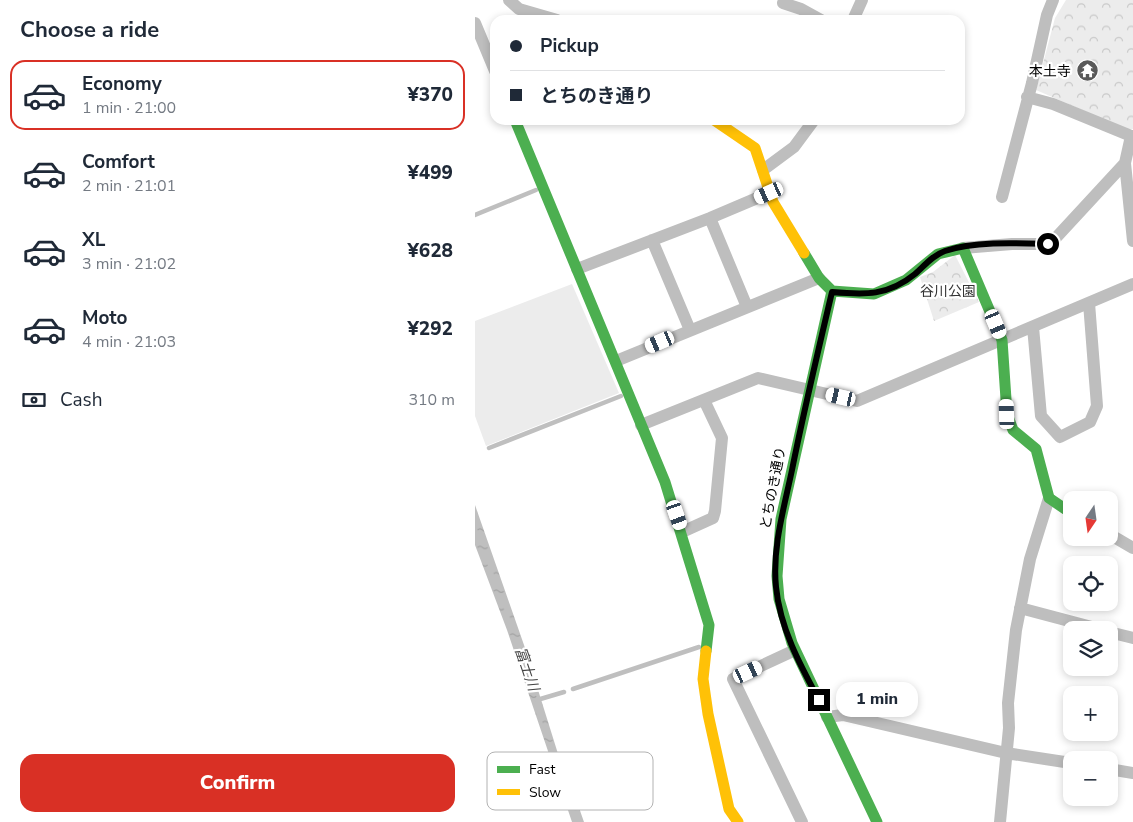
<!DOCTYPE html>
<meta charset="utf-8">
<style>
body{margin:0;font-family:"Nunito Sans","Noto Sans JP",sans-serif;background:#f2f2f3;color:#1f2937;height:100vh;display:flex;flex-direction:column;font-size:19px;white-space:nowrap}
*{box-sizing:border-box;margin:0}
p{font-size:16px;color:#747a83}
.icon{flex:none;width:28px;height:28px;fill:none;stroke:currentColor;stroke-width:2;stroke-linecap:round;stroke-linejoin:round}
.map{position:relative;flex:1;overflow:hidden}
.details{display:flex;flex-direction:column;background:#fff;width:475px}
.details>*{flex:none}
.banner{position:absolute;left:15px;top:15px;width:475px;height:110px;border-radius:15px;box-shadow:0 2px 8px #0003;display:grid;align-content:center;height:110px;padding:0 20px;background:#fff}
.needle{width:32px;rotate:193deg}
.buttons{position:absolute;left:588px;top:491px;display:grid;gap:10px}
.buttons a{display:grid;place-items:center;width:55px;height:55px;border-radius:10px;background:#fff;box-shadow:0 2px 8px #0003;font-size:25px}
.end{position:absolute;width:22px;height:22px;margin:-11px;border:6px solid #000;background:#fff;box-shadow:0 0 0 2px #fff}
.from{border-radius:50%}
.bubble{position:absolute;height:35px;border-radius:15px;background:#fff;box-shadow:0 2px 8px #0003;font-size:16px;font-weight:800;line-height:35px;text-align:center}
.car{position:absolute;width:15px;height:30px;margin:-15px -8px;border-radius:6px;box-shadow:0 0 4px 1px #0007;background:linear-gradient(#fff 24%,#345 0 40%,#fff 0 76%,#345 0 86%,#fff 0)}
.banner b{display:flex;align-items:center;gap:18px;height:48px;font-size:19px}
.banner b+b{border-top:1px solid #e0e1e3}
.banner i{width:12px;height:12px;background:#1f2937}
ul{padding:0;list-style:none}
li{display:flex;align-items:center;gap:15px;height:70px;margin:0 10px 8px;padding:0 10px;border:2px solid transparent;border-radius:15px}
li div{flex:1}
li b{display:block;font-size:19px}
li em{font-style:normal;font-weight:800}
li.active{border-color:#d93025}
li>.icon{width:45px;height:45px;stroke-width:1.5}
h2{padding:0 20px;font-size:22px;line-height:60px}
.pay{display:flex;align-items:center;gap:12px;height:55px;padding:0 20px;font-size:19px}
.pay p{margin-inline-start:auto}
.primary-button{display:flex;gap:10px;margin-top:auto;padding:10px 20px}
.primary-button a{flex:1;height:58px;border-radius:15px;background:#d93025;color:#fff;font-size:20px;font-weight:800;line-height:58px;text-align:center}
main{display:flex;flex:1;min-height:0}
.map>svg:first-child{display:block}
.park{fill:url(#park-crowns)}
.garden{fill:#ececec}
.water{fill:url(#water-ripples)}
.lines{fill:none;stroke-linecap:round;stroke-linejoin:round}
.stream{stroke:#bfbfbf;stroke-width:4.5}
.street{stroke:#bebebe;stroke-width:12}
.fast{stroke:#4caf50;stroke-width:11}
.slow{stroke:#ffc107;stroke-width:11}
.route{stroke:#000;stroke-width:6}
.labels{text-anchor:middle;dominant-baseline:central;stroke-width:4.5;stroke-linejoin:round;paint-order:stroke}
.poi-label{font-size:14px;fill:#000;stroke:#fff;text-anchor:end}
.park-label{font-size:14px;fill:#333;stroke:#fff}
.street-label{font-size:14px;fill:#000;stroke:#fff}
.water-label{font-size:15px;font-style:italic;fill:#444;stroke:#fff}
.key{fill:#fff;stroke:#b2b2b2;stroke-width:1}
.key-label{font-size:14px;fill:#000}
</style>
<main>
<section class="details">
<h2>Choose a ride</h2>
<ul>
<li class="active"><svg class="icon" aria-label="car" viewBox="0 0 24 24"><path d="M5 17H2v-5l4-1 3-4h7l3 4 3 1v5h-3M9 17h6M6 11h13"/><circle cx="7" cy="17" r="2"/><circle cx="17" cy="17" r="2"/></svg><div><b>Economy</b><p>1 min · 21:00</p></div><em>¥370</em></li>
<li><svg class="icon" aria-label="car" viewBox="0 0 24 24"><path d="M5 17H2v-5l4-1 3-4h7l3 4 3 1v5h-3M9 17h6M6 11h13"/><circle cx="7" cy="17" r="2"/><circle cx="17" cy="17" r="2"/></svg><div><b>Comfort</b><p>2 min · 21:01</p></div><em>¥499</em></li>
<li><svg class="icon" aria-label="car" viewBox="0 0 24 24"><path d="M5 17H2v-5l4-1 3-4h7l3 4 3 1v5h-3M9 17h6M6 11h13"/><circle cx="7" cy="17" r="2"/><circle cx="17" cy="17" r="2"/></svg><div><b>XL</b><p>3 min · 21:02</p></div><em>¥628</em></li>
<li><svg class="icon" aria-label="car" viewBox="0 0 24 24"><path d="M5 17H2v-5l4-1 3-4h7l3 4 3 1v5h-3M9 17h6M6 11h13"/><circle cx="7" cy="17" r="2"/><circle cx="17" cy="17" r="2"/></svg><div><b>Moto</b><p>4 min · 21:03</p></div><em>¥292</em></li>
</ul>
<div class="pay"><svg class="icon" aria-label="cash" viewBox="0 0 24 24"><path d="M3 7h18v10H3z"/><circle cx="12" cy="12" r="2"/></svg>Cash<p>310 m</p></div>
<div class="primary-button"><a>Confirm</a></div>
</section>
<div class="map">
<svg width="658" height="822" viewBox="0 0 658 822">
<defs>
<pattern id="park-crowns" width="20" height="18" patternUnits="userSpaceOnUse" patternTransform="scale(1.25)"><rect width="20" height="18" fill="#ececec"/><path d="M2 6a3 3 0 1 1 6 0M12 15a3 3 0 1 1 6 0" fill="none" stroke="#c9c9c9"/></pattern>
<pattern id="water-ripples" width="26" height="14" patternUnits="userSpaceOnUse" patternTransform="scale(1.25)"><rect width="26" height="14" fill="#bfbfbf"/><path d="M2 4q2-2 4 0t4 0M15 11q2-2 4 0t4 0" fill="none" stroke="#a2a2a2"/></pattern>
</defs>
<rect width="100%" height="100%" fill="#fff"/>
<path class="park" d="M 591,0 L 658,0 L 658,129 L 651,129 L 561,90 L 580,18 Z
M 480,255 L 504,302 L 459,321 L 445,277 L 458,272 Z"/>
<path class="garden" d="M 97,284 L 144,393 L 11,446 L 0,416 L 0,321 Z"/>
<path class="water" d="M 0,505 L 49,645 L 89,773 L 96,785 L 109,822 L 97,822 L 32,630 L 0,545 Z"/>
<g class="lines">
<path class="stream" d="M 0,215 L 61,190
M 14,448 L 146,396
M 98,689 L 224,647
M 62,700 L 89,692"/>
<path class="street" d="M 34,0 L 44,9 L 82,20
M 308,3 L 326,9 L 346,20
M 378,20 L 387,0
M 0,23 L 20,71
M 552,97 L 578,104 L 656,136
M 650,163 L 658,241
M 288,170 L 319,147 L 339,120
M 527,197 L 557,83 L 572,15 L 578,0
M 235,218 L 272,307
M 177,240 L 215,330
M 488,248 L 537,244 L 573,244 L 577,242 L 650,163 L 656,136 L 658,136
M 102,269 L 235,218 L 294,193
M 558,327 L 566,416 L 585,437 L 615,422 L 622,406 L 614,303
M 141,361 L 344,278
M 166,425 L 283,378 L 382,401 L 658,284
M 207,532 L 238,518 L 240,511 L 247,438 L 229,400
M 634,534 L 658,548
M 545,608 L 628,630
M 634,632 L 658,638
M 318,651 L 258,679 L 327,822
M 352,717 L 368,715 L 531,753 L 596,763
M 634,769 L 658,773
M 525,822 L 534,728 L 533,703 L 541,630 L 555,559 L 574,498"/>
<path class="fast" d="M 40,120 L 190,482 L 234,625 L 231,651
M 329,253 L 344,278 L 357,291 L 399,294 L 431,280 L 463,254 L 488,248 L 527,340 L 532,414 L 538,430 L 561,449 L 574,498 L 596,513
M 357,291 L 306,519 L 302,576 L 304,599 L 317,643 L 402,822"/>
<path class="slow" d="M 239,120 L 280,148 L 298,202 L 329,253
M 231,651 L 228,679 L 233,714 L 254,809 L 263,822"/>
</g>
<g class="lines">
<path class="route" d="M 344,700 C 325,665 305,628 301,587 C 297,548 309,508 317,470 C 329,410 343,351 357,292 C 390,295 413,296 440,274 C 449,266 458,255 470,251 C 499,241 542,243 573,244"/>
</g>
<defs>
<symbol id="temple-disc" viewBox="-11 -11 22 22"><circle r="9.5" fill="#595959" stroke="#fff"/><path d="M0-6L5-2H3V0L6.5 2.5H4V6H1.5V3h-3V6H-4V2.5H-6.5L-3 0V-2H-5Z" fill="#fff"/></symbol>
</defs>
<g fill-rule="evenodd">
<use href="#temple-disc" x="600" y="58" width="25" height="25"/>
</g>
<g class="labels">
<g class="poi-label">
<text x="596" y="71">本土寺</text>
</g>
<g class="park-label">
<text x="473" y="291">谷川公園</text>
</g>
<g class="street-label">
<text transform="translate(298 488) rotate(-79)">とちのき通り</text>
</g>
<g class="water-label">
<text transform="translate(52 669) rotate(71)">富士川</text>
</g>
</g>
<rect x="12" y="752" width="166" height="58" rx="8" class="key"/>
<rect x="22" y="766" width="23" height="7" fill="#4caf50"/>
<rect x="22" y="789" width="23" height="6" fill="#ffc107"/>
<g class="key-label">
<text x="54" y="774">Fast</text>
<text x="54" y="797">Slow</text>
</g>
</svg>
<div class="buttons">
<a><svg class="needle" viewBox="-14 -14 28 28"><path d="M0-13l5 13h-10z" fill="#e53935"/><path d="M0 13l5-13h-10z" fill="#747a83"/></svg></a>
<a><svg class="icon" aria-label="locate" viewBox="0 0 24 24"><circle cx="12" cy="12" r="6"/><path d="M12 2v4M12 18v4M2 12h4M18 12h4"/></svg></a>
<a><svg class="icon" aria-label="layers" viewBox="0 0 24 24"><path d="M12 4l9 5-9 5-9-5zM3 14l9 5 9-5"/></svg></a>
<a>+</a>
<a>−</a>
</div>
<i class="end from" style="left:573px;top:244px"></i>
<i class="end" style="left:344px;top:700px"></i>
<div class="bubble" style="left:361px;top:682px;width:82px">1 min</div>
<i class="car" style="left:294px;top:193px;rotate:246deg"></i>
<i class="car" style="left:521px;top:324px;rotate:157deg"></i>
<i class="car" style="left:185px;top:342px;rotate:247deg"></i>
<i class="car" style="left:366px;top:397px;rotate:283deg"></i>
<i class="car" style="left:532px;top:414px;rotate:358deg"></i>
<i class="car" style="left:202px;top:515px;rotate:161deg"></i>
<i class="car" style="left:273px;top:672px;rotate:65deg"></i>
<div class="banner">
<b><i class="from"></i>Pickup</b>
<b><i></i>とちのき通り</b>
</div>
</div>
</main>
